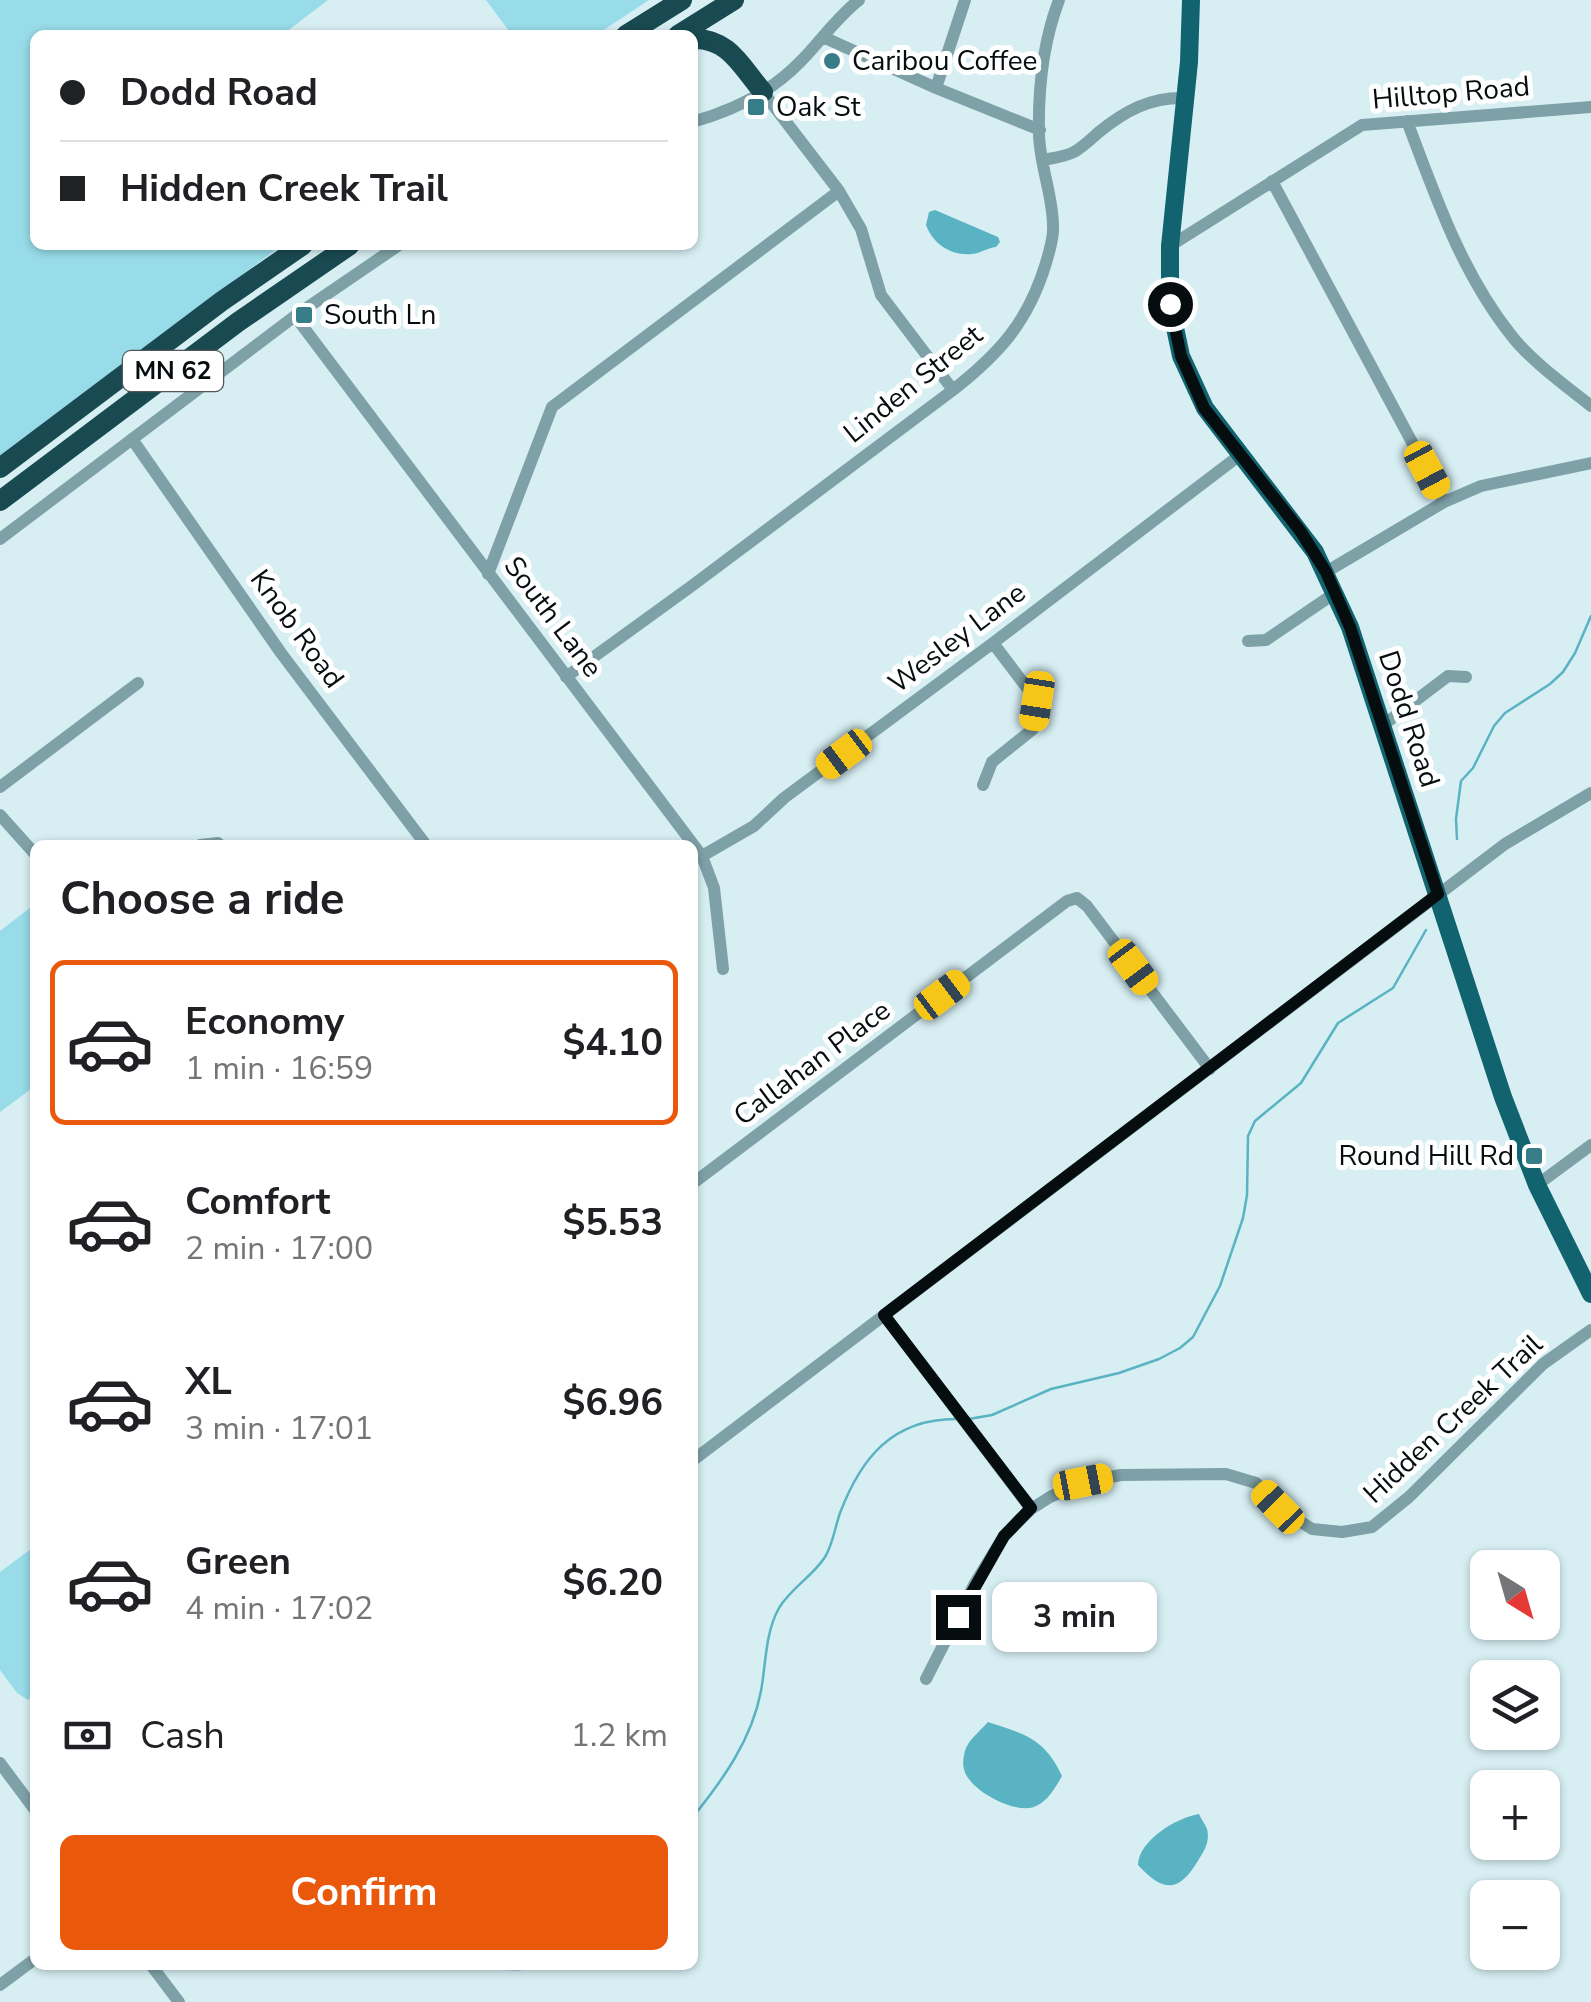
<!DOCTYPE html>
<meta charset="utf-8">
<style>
body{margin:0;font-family:"Nunito Sans",sans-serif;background:#f6f6f6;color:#202124;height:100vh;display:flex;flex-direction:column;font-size:38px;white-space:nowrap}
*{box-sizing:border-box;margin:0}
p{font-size:32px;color:#757577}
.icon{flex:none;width:55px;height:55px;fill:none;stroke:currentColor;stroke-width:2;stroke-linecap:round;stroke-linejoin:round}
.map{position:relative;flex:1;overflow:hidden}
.sheet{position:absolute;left:30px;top:840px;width:668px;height:1130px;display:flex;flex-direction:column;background:#fff;border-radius:15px;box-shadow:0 2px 8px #0004}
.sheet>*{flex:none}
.hud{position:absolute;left:30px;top:30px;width:668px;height:220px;border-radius:15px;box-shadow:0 2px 8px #0004;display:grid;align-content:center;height:220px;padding:0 30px;background:#fff}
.needle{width:65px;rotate:143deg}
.buttons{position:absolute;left:1470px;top:1550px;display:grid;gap:20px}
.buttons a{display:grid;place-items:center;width:90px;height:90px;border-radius:15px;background:#fff;box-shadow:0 2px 8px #0004;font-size:50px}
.end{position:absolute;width:45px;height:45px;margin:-22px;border:12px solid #060d0f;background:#fff;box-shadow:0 0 0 5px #fff}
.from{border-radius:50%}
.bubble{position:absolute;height:70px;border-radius:15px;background:#fff;box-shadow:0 2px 8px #0004;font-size:32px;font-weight:700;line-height:70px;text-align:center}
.car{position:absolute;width:30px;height:60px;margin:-30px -15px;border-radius:12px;box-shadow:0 0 8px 2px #0007;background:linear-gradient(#f5c518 24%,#345 0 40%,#f5c518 0 76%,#345 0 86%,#f5c518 0)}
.hud b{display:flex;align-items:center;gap:35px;height:95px;font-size:38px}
.hud b+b{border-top:2px solid #e0e0e0}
.hud i{width:25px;height:25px;background:#202124}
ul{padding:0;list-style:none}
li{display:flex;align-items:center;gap:30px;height:165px;margin:0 20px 15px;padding:0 10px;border:5px solid transparent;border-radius:15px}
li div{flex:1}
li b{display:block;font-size:38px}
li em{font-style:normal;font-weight:700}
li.active{border-color:#ea580c}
li>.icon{width:90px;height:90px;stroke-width:1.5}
h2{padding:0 30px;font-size:45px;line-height:120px}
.pay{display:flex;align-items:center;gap:25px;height:110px;padding:0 30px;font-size:38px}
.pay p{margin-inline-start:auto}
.primary-button{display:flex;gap:20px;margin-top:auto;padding:20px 30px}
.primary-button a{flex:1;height:115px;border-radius:15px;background:#ea580c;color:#fff;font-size:40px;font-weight:700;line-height:115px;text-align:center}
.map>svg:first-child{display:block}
.green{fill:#97dce8}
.water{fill:#59b3c2}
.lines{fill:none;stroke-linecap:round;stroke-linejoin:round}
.stream{stroke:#59b3c2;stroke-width:2.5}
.minor{stroke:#7ea1a7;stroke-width:12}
.major{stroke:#11646f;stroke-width:18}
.highway{stroke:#194a51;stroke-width:20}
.route{stroke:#060d0f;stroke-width:12}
.poi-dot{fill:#367d88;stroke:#fff;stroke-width:4}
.labels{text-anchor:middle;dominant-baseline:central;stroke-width:10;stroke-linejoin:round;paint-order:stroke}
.shield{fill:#fff;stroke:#515657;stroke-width:2.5}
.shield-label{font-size:25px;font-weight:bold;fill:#060d0f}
.poi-label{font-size:28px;fill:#060d0f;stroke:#fff;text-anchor:start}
.street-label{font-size:28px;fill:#060d0f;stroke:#fff}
</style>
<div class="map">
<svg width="1591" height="2002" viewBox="0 0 1591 2002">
<rect width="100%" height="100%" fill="#d7eff3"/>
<path class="green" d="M 0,0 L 328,0 L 282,35 L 35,35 L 35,245 L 282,245 L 0,456 Z
M 486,0 L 649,0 L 596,35 L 512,35 Z
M 31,907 L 35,907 L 35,1086 L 0,1112 L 0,931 Z
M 35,1546 L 35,1692 L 28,1700 L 17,1693 L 0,1670 L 0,1572 Z"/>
<path class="water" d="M 935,210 L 998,237 L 1000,242 L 996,247 C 986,248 982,253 972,254 C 951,256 933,244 926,225 L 929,212 Z
M 988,1722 C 1025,1734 1045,1739 1062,1776 C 1055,1788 1049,1800 1036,1806 C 1017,1816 968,1790 964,1769 C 962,1764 964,1751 967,1746 C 971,1738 982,1729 988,1722 Z
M 1199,1814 C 1201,1819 1205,1824 1207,1829 C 1210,1840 1205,1850 1199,1859 C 1179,1893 1164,1893 1138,1865 C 1139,1840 1176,1818 1199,1814 Z"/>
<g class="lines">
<path class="stream" d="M 1457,839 L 1456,819 L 1461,781 L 1473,768 L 1494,726 L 1505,713 L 1550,684 L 1563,672 L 1575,653 L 1591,616
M 969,1419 L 992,1415 L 1051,1389 L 1119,1373 L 1159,1359 L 1180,1348 L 1193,1337 L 1220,1286 L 1243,1218 L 1247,1195 L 1248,1136 L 1255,1121 L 1301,1083 L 1338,1023 L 1393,988 L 1426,930
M 692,1818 C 723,1780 752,1739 761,1691 C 766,1664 765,1633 779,1608 C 791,1588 813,1576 825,1557 C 833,1544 835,1527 840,1513 C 861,1458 892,1419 956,1419
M 481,1965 C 503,1970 521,1971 543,1965"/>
<path class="minor" d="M 823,37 L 936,88 L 1040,130
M 936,88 L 965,0
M 763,92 L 839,191 L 861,229 L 881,295 L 953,390
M 1407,121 C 1435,195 1461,272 1511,335 C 1530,360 1566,386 1591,406
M 692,122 C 732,111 771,92 800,62 C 820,42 836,18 859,0
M 1043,160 C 1053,158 1064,157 1074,152 C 1083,147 1091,139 1099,132 C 1125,111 1150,97 1185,98
M 1272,181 L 1444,502
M 1170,246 L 1362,125 L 1591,107
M 295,316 L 702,856 L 714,888 L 723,969
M 132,439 L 281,653 L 426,845
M 0,539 L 295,316 L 399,245
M 1326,572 L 1444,502 L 1481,486 L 1591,463
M 488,574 L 552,407 L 839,191
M 1248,641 L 1266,640 L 1335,593
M 566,677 L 693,585 L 953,390 C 1000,353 1028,322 1046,263 C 1049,252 1054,238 1053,226 C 1053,196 1040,166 1039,135 C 1038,90 1043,42 1059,0
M 1382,726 L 1448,676 L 1466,677
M 983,785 L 992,762 L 1033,729 L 1037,701 L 993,643
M 0,787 L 138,683
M 0,815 L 35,854
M 200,845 L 218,843 L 220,845
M 702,856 L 754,826 L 784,798 L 993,643 L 1240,455
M 692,1184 L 1067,901 L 1077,898 L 1087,906 L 1210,1069
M 1537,1185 L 1591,1145
M 884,1315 L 1031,1509
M 692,1461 L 1505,844 L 1591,793
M 926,1679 L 974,1585 L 1004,1536 L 1031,1509 L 1050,1497 L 1083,1482 L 1121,1475 L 1226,1474 L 1256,1483 L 1278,1507 L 1312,1529 L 1342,1532 L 1372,1527 L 1409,1497 L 1543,1364 L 1591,1330
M 0,1763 L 35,1810
M 151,1965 L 179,2002
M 0,1985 L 35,1959"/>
<path class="major" d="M 1191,0 L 1189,62 L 1170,246 L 1170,304 L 1181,356 L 1205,408 L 1315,552 L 1350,627 L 1503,1097 L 1537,1185 L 1591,1294"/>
<path class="highway" d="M 626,35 L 682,0
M 678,35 L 734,0
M 692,39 C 729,37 742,68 763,92
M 0,468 L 222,301 L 303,245
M 0,501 L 238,322 L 350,245"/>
</g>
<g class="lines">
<path class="route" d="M 958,1617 L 1004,1536 L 1031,1508 L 884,1315 L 1438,894 L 1350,627 L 1326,572 L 1301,532 L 1204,408 L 1181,356 L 1170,304"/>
</g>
<g class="poi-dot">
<circle cx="832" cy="61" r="10"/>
<rect x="746" y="97" width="20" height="20" rx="5"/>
<rect x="294" y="305" width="20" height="20" rx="5"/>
<rect x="1524" y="1146" width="20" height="20" rx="5"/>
</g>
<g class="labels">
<rect class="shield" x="123" y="351" width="100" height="40" rx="8"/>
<g class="shield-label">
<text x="173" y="371">MN 62</text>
</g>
<g class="poi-label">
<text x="852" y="61">Caribou Coffee</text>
<text x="776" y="107">Oak St</text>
<text x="324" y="315">South Ln</text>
<text x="1514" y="1156" text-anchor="end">Round Hill Rd</text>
</g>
<g class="street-label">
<text transform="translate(1451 93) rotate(-5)">Hilltop Road</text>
<text transform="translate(913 384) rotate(-39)">Linden Street</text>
<text transform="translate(553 617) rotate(53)">South Lane</text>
<text transform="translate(297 629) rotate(54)">Knob Road</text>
<text transform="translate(957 638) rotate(-37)">Wesley Lane</text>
<text transform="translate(1409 719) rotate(72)">Dodd Road</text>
<text transform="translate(812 1063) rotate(-37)">Callahan Place</text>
<text transform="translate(1453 1419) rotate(-43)">Hidden Creek Trail</text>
</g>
</g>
</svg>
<div class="buttons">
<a><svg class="needle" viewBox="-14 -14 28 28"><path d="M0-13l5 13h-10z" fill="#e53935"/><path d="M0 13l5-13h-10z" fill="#757577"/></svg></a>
<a><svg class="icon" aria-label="layers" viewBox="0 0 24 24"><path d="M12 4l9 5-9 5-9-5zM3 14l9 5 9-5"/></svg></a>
<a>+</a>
<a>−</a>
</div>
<i class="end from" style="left:1170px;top:304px"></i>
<i class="end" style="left:958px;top:1617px"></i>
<div class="bubble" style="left:992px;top:1582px;width:165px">3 min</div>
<i class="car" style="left:1427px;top:470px;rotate:152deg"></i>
<i class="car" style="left:1037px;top:701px;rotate:189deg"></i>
<i class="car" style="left:844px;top:754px;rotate:233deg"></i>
<i class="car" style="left:1133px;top:967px;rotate:143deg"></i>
<i class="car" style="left:942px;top:995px;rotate:53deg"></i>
<i class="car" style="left:1083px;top:1482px;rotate:79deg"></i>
<i class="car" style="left:1278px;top:1507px;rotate:316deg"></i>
<div class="hud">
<b><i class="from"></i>Dodd Road</b>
<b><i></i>Hidden Creek Trail</b>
</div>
<section class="sheet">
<h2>Choose a ride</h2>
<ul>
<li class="active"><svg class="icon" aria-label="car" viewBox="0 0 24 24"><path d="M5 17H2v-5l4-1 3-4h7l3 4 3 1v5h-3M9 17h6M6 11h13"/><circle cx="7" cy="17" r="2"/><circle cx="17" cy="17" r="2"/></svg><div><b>Economy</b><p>1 min · 16:59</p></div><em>$4.10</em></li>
<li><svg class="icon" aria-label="car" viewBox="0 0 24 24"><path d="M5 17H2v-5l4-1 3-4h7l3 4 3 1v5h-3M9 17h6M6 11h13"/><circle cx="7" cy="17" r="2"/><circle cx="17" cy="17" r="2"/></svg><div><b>Comfort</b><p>2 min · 17:00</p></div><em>$5.53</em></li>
<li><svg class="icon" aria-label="car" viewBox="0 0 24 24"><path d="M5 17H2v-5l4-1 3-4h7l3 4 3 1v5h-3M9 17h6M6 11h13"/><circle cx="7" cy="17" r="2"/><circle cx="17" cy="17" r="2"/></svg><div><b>XL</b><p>3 min · 17:01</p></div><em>$6.96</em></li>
<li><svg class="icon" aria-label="car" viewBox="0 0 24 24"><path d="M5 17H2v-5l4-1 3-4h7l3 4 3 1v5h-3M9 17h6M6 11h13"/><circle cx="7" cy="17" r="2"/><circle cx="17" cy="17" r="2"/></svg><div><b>Green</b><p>4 min · 17:02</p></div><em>$6.20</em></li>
</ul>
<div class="pay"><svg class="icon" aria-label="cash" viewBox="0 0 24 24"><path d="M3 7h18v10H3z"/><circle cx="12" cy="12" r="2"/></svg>Cash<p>1.2 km</p></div>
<div class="primary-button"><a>Confirm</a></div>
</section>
</div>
